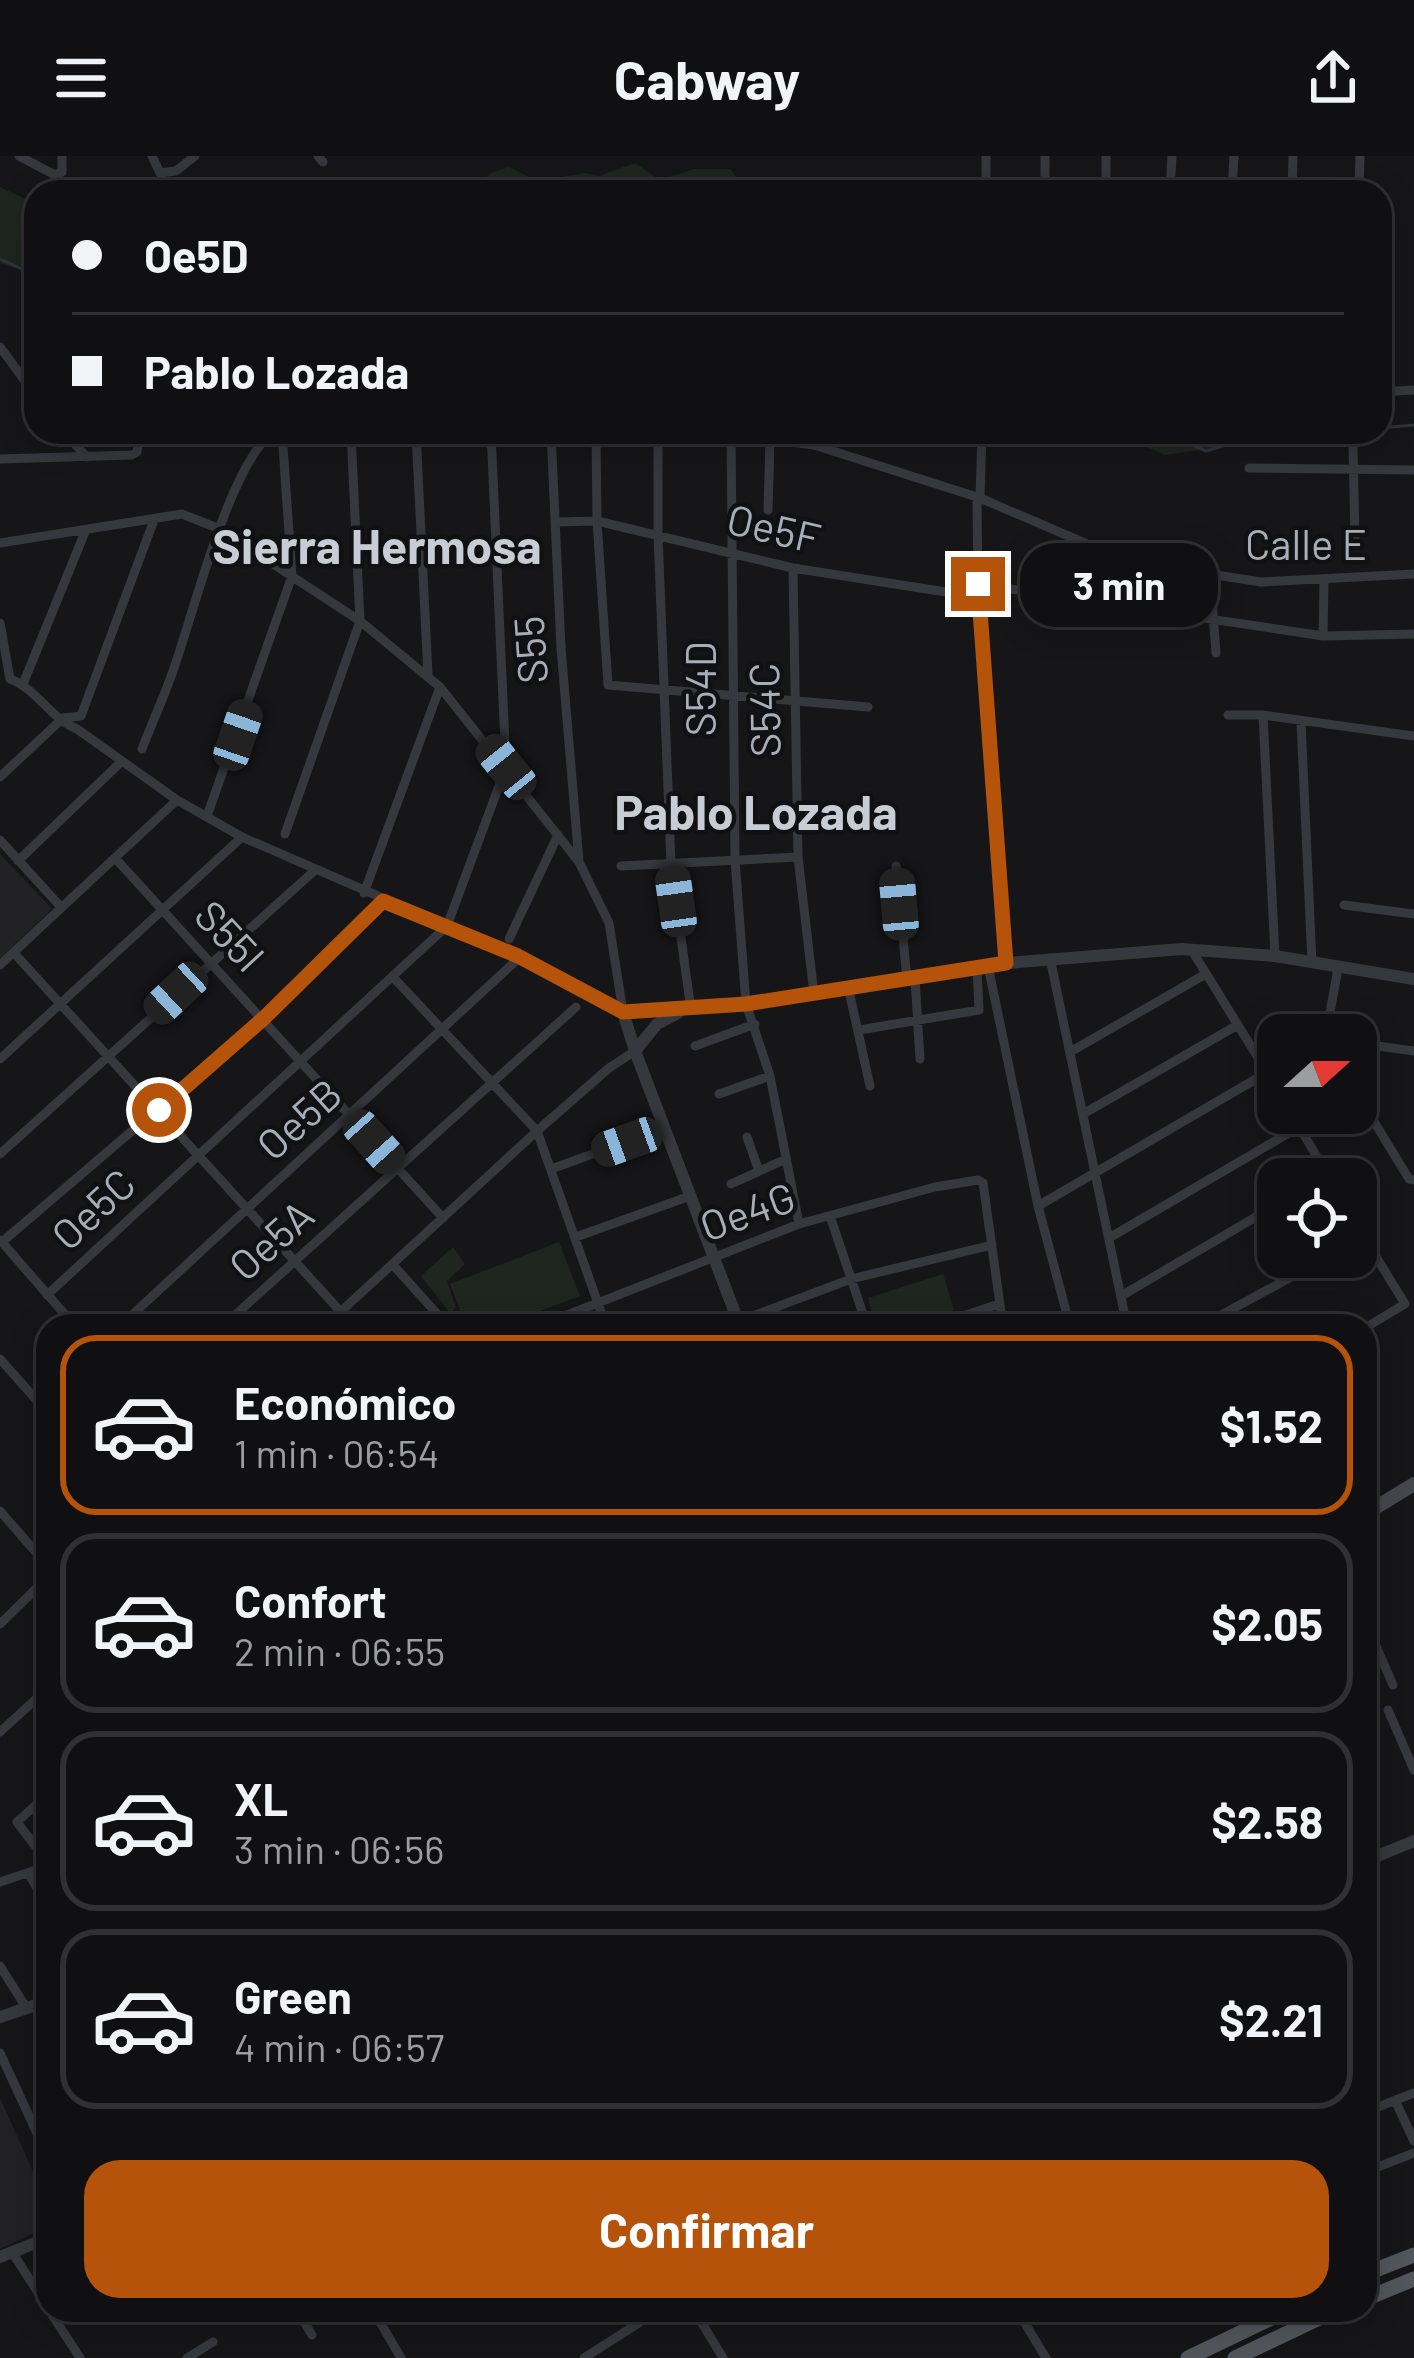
<!DOCTYPE html>
<html lang="es">
<meta charset="utf-8">
<style>
body{margin:0;font-family:Barlow,sans-serif;background:#19191b;color:#f1f3f6;height:100vh;display:flex;flex-direction:column;font-size:45px;white-space:nowrap}
*{box-sizing:border-box;margin:0}
p{font-size:39px;color:#9c9d9f}
.icon{flex:none;width:66px;height:66px;fill:none;stroke:currentColor;stroke-width:2;stroke-linecap:round;stroke-linejoin:round}
.map{position:relative;flex:1;overflow:hidden}
.panel{position:absolute;left:36px;top:1158px;width:1341px;height:1008px;display:flex;flex-direction:column;background:#101012;border-radius:36px;box-shadow:0 6px 30px #0003,0 0 0 3px #303032}
.panel>*{flex:none}
.banner{position:absolute;left:24px;top:24px;width:1368px;height:264px;border-radius:36px;box-shadow:0 6px 30px #0003,0 0 0 3px #303032;display:grid;align-content:center;height:264px;padding:0 48px;background:#101012}
.needle{width:78px;rotate:69deg}
.fabs{position:absolute;left:1257px;top:858px;display:grid;gap:24px}
.fabs a{display:grid;place-items:center;width:120px;height:120px;border-radius:24px;background:#101012;box-shadow:0 6px 30px #0003,0 0 0 3px #303032;font-size:60px}
.end{position:absolute;width:54px;height:54px;margin:-27px;border:15px solid #b45309;background:#fff;box-shadow:0 0 0 6px #fff}
.from{border-radius:50%}
.bubble{position:absolute;height:84px;border-radius:36px;background:#101012;box-shadow:0 6px 30px #0003,0 0 0 3px #303032;font-size:39px;font-weight:700;line-height:84px;text-align:center}
.car{position:absolute;width:36px;height:72px;margin:-36px -18px;border-radius:15px;box-shadow:0 0 9px 3px #0007;background:linear-gradient(#222 24%,#8ab4d8 0 40%,#222 0 76%,#8ab4d8 0 86%,#222 0)}
.banner b{display:flex;align-items:center;gap:42px;height:114px;font-size:45px}
.banner b+b{border-top:3px solid #303032}
.banner i{width:30px;height:30px;background:#f1f3f6}
ul{padding:21px 0 0;list-style:none}
li{display:flex;align-items:center;gap:36px;height:180px;margin:0 24px 18px;padding:0 24px;border:6px solid #303032;border-radius:36px}
li div{flex:1}
li b{display:block;font-size:45px}
li em{font-style:normal;font-weight:700}
li.active{border-color:#b45309}
li>.icon{width:108px;height:108px;stroke-width:1.5}
.action{display:flex;gap:24px;margin-top:auto;padding:24px 48px}
.action a{flex:1;height:138px;border-radius:36px;background:#b45309;color:#fff;font-size:48px;font-weight:700;line-height:138px;text-align:center}
header{display:flex;justify-content:space-between;align-items:center;height:156px;padding:0 48px;background:#101012;font-size:54px;font-weight:700}
.map>svg:first-child{display:block}
.built{fill:#222225}
.green{fill:#1e261f}
.lines{fill:none;stroke-linecap:round;stroke-linejoin:round}
.stream{stroke:#2c353c;stroke-width:3}
.minor{stroke:#37383d;stroke-width:9}
.tertiary{stroke:#37383d;stroke-width:12}
.secondary{stroke:#45474d;stroke-width:14}
.primary{stroke:#53555c;stroke-width:15}
.route{stroke:#b45309;stroke-width:15}
.labels{text-anchor:middle;dominant-baseline:central;stroke-width:9;stroke-linejoin:round;paint-order:stroke}
.street-label{font-size:42px;fill:#a8adb8;stroke:#111113}
.quarter-label{font-size:48px;font-weight:bold;fill:#c9ccd4;stroke:#111113}
</style>
<header><svg class="icon" aria-label="menu" viewBox="0 0 24 24"><path d="M4 6h16M4 12h16M4 18h16"/></svg>Cabway<svg class="icon" aria-label="share" viewBox="0 0 24 24"><path d="M12 15V3M7 8l5-5 5 5M5 13v7h14v-7"/></svg></header>
<div class="map">
<svg width="1414" height="2202" viewBox="0 0 1414 2202">
<rect width="100%" height="100%" fill="#161618"/>
<path class="built" d="M 0,698 L 52,753 L 0,802 Z
M 0,1942 L 48,2049 L 48,2070 L 0,2093 Z"/>
<path class="green" d="M 635,7 L 660,24 L 694,13 L 730,13 L 748,36 L 470,36 L 491,17 L 509,11 L 537,25 L 586,17 L 599,20 Z
M 0,31 L 36,48 L 36,119 L 0,107 Z
M 1113,276 L 1330,276 L 1165,299 Z
M 559,1086 L 580,1140 L 500,1170 L 466,1170 L 450,1128 Z
M 453,1091 L 465,1108 L 447,1125 L 456,1152 L 450,1157 L 421,1120 Z
M 943,1118 L 954,1154 L 905,1170 L 876,1170 L 868,1142 Z"/>
<g class="lines">
<path class="stream" d="M 0,103 L 36,119
M 1380,272 L 1414,269
M 1160,276 L 1206,295 L 1270,276"/>
<path class="minor" d="M 19,0 L 55,19 L 62,16 L 62,0
M 152,0 L 160,17 L 176,15 L 195,0
M 318,0 L 323,6
M 1106,0 L 1106,36
M 986,36 L 986,0
M 1045,36 L 1045,0
M 1170,36 L 1172,0
M 1232,36 L 1234,0
M 1292,36 L 1293,0
M 1359,36 L 1360,0
M 0,191 L 36,240
M 1380,236 L 1414,234
M 63,276 L 87,301
M 416,276 L 428,519
M 551,276 L 561,492 L 579,706
M 596,276 L 597,365 L 608,529 L 868,551
M 658,276 L 658,378 L 671,709 L 691,854
M 715,276 L 814,289 L 980,342 L 1087,388 L 1210,418 L 1261,426 L 1414,418
M 731,276 L 735,704 L 746,848 L 770,920 L 799,1068
M 1353,290 L 1355,385
M 0,303 L 132,299 L 137,296 L 140,276
M 1249,312 L 1414,314
M 977,341 L 978,441 L 1007,807
M 980,342 L 982,276
M 768,354 L 770,284
M 555,366 L 597,365 L 793,412 L 978,441
M 0,387 L 182,358 L 220,373 L 360,465 L 440,531 L 579,706 L 609,767 L 623,856
M 793,412 L 798,701 L 814,838
M 1210,418 L 1216,497
M 978,428 L 1323,480 L 1414,478
M 0,467 L 10,523 C 37,533 50,562 77,573 L 177,644 L 242,681 L 518,801 L 623,856
M 1323,480 L 1324,425
M 23,528 L 85,376
M 1228,559 L 1263,559 L 1414,580
M 1263,559 L 1275,800
M 1301,566 L 1312,807
M 142,593 C 152,567 164,541 173,515 C 194,456 228,314 272,276
M 0,621 L 63,562 L 81,560 L 154,364
M 207,660 L 292,420 L 282,276
M 285,678 L 360,465 L 351,276
M 0,684 L 60,750
M 115,702 L 443,1062
M 18,705 L 122,605
M 621,710 L 798,701
M 896,710 L 907,823
M 364,737 L 440,531
M 1344,749 L 1414,758
M 509,783 L 558,679
M 1191,793 L 1278,934
M 14,797 L 340,1155
M 1050,802 L 1127,1170
M 0,809 L 177,644
M 988,810 L 1038,1050 L 1070,1170
M 393,821 L 537,975 L 606,1170
M 915,822 L 920,903
M 849,835 L 870,930
M 859,874 L 979,854 L 977,812
M 1326,879 L 1338,812
M 1356,887 L 1414,895
M 695,890 L 755,868
M 1070,896 L 1204,819
M 0,903 L 242,681
M 1356,936 L 1409,1023 L 1414,1024
M 719,938 L 770,920
M 1291,957 L 1330,1023
M 1083,958 L 1236,870
M 747,981 L 759,1015
M 0,998 L 314,715
M 551,1013 L 665,972
M 731,1028 L 786,1003
M 1038,1050 L 1268,916
M 830,1060 L 867,1170
M 1356,1068 L 1405,1148 L 1365,1172
M 576,1081 L 690,1040
M 1109,1082 L 1299,971
M 0,1084 L 75,1170
M 2,1086 L 264,862 L 383,745
M 394,1110 L 448,1170
M 47,1139 L 447,770 L 506,611 L 491,276
M 1121,1140 L 1278,1048
M 120,1170 L 519,802
M 223,1170 L 576,851
M 325,1170 L 537,975 L 609,912 L 635,895
M 539,1170 L 799,1068 L 935,1031 L 978,1024 L 983,1027 L 1003,1170
M 726,1170 L 851,1123 L 992,1089
M 933,1170 L 999,1148
M 1201,1170 L 1328,1101
M 0,1203 L 48,1257
M 0,1355 L 48,1410
M 1365,1465 L 1393,1529
M 0,1468 L 48,1421
M 1388,1554 L 1414,1614
M 0,1576 L 48,1532
M 48,1638 L 17,1666 L 48,1707
M 28,1717 L 48,1750
M 0,1726 L 48,1710
M 0,1810 L 27,1853
M 0,1897 L 48,2001
M 1395,1944 L 1414,1985
M 1365,1956 L 1414,1937
M 1365,2016 L 1414,1997
M 12,2096 L 48,2152
M 49,2154 L 80,2202
M 297,2154 L 312,2179
M 373,2154 L 401,2202
M 694,2154 L 723,2202
M 1017,2154 L 1046,2202
M 800,2159 L 807,2154
M 187,2202 L 213,2186
M 584,2202 L 659,2154"/>
<path class="tertiary" d="M 635,895 L 657,868 L 678,857
M 740,1170 L 635,895 L 623,856 L 746,848 L 1007,807 L 1182,793 L 1275,800 L 1414,823
M 1365,1705 L 1414,1685
M 0,1861 L 48,1845
M 0,2101 L 48,2082"/>
<path class="secondary" d="M 1365,1358 L 1414,1328"/>
<path class="primary" d="M 1365,2118 L 1414,2099
M 1365,2143 L 1414,2123
M 1188,2202 L 1288,2154
M 1235,2202 L 1336,2154"/>
</g>
<g class="lines">
<path class="route" d="M 159,954 L 264,862 L 383,745 L 518,800 L 623,856 L 746,848 L 1006,807 L 978,428"/>
</g>
<g class="labels">
<g class="street-label">
<text transform="translate(774 371) rotate(13)">Oe5F</text>
<text x="1306" y="387">Calle E</text>
<text transform="translate(529 494) rotate(-94)">S55</text>
<text transform="translate(699 533) rotate(-90)">S54D</text>
<text transform="translate(763 554) rotate(-91)">S54C</text>
<text transform="translate(231 779) rotate(47)">S55I</text>
<text transform="translate(298 962) rotate(-42)">Oe5B</text>
<text transform="translate(92 1052) rotate(-43)">Oe5C</text>
<text transform="translate(747 1054) rotate(-20)">Oe4G</text>
<text transform="translate(270 1083) rotate(-42)">Oe5A</text>
</g>
<g class="quarter-label">
<text x="377" y="389">Sierra Hermosa</text>
<text x="756" y="655">Pablo Lozada</text>
</g>
</g>
</svg>
<div class="fabs">
<a><svg class="needle" viewBox="-14 -14 28 28"><path d="M0-13l5 13h-10z" fill="#e53935"/><path d="M0 13l5-13h-10z" fill="#9c9d9f"/></svg></a>
<a><svg class="icon" aria-label="locate" viewBox="0 0 24 24"><circle cx="12" cy="12" r="6"/><path d="M12 2v4M12 18v4M2 12h4M18 12h4"/></svg></a>
</div>
<i class="end from" style="left:159px;top:954px"></i>
<i class="end" style="left:978px;top:428px"></i>
<div class="bubble" style="left:1020px;top:387px;width:198px">3 min</div>
<i class="car" style="left:238px;top:579px;rotate:19deg"></i>
<i class="car" style="left:506px;top:611px;rotate:321deg"></i>
<i class="car" style="left:676px;top:745px;rotate:352deg"></i>
<i class="car" style="left:899px;top:748px;rotate:355deg"></i>
<i class="car" style="left:176px;top:837px;rotate:227deg"></i>
<i class="car" style="left:374px;top:986px;rotate:138deg"></i>
<i class="car" style="left:627px;top:986px;rotate:250deg"></i>
<div class="banner">
<b><i class="from"></i>Oe5D</b>
<b><i></i>Pablo Lozada</b>
</div>
<section class="panel">
<ul>
<li class="active"><svg class="icon" aria-label="car" viewBox="0 0 24 24"><path d="M5 17H2v-5l4-1 3-4h7l3 4 3 1v5h-3M9 17h6M6 11h13"/><circle cx="7" cy="17" r="2"/><circle cx="17" cy="17" r="2"/></svg><div><b>Económico</b><p>1 min · 06:54</p></div><em>$1.52</em></li>
<li><svg class="icon" aria-label="car" viewBox="0 0 24 24"><path d="M5 17H2v-5l4-1 3-4h7l3 4 3 1v5h-3M9 17h6M6 11h13"/><circle cx="7" cy="17" r="2"/><circle cx="17" cy="17" r="2"/></svg><div><b>Confort</b><p>2 min · 06:55</p></div><em>$2.05</em></li>
<li><svg class="icon" aria-label="car" viewBox="0 0 24 24"><path d="M5 17H2v-5l4-1 3-4h7l3 4 3 1v5h-3M9 17h6M6 11h13"/><circle cx="7" cy="17" r="2"/><circle cx="17" cy="17" r="2"/></svg><div><b>XL</b><p>3 min · 06:56</p></div><em>$2.58</em></li>
<li><svg class="icon" aria-label="car" viewBox="0 0 24 24"><path d="M5 17H2v-5l4-1 3-4h7l3 4 3 1v5h-3M9 17h6M6 11h13"/><circle cx="7" cy="17" r="2"/><circle cx="17" cy="17" r="2"/></svg><div><b>Green</b><p>4 min · 06:57</p></div><em>$2.21</em></li>
</ul>
<div class="action"><a>Confirmar</a></div>
</section>
</div>
